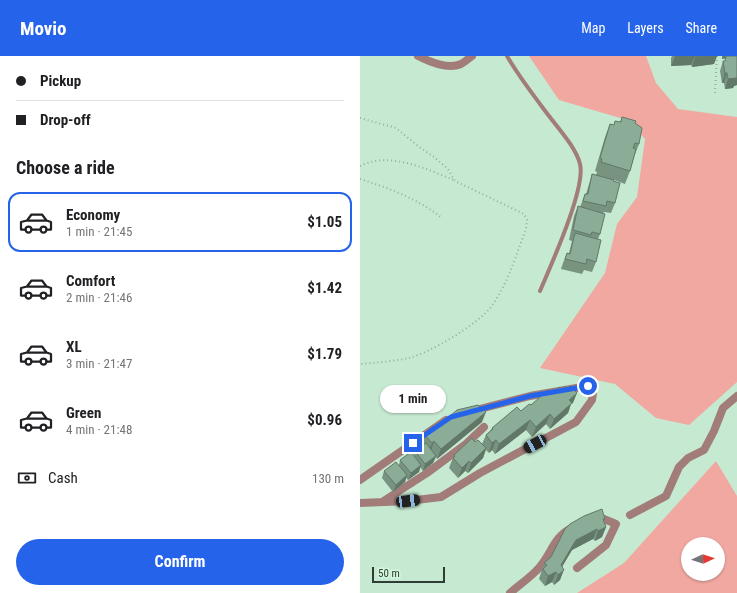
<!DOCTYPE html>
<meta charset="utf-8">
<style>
body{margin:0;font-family:"Roboto Condensed",sans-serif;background:#f2f2f2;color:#202124;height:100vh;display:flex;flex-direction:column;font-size:15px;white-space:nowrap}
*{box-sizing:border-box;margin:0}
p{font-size:13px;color:#757577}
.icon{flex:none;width:22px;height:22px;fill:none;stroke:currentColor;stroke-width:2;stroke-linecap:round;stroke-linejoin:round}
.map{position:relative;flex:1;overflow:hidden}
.side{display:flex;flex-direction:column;background:#fff;width:360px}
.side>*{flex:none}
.guide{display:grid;align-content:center;height:88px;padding:0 16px;background:#fff}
.needle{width:26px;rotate:86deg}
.controls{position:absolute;left:321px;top:481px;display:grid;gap:8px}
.controls a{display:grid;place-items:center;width:44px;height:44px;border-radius:50%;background:#fff;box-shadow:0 1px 3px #0004;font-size:20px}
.scale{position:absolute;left:12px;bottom:10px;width:73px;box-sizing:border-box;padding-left:4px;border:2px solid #2f3d34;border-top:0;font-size:11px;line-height:14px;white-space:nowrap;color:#2f3d34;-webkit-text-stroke:3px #d3f6de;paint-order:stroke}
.end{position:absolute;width:18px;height:18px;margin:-9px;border:5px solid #2563eb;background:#fff;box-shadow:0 0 0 2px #fff}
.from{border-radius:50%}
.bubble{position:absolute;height:28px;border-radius:14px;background:#fff;box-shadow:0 1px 3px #0004;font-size:13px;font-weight:700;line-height:28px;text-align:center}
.car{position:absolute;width:12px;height:24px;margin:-12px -6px;border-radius:5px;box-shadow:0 0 3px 1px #0007;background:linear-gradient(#222 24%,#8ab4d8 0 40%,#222 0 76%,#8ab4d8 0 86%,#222 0)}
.guide b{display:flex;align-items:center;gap:14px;height:38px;font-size:15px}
.guide b+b{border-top:1px solid #e0e0e0}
.guide i{width:10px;height:10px;background:#202124}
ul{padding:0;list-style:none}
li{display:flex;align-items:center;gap:12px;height:60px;margin:0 8px 6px;padding:0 8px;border:2px solid transparent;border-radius:12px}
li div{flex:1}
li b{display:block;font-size:15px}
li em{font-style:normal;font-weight:700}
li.selected{border-color:#2563eb}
li>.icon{width:36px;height:36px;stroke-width:1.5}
h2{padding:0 16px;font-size:18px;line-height:48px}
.pay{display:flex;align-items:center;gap:10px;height:44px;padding:0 16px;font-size:15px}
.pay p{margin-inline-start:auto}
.primary-button{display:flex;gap:8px;margin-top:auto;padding:8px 16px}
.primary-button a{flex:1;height:46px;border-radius:24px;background:#2563eb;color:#fff;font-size:16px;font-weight:700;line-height:46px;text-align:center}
header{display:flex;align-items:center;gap:24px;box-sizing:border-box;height:56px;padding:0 20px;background:#2563eb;color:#fff}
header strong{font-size:19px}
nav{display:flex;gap:22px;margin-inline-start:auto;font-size:14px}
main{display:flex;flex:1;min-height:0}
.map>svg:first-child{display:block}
.green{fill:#f1a8a1;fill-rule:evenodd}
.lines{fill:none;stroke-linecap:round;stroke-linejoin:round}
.path{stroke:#94b09d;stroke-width:2;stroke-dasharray:1 3;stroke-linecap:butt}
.lane{stroke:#a27c78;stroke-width:4}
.street{stroke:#a27c78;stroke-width:8}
.wall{fill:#789481}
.shaded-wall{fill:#617869}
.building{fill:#8bac96;stroke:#617869}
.route{stroke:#2563eb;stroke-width:5}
</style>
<header>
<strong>Movio</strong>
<nav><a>Map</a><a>Layers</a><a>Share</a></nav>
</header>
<main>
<section class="side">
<div class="guide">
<b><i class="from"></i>Pickup</b>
<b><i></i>Drop-off</b>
</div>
<h2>Choose a ride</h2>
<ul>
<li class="selected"><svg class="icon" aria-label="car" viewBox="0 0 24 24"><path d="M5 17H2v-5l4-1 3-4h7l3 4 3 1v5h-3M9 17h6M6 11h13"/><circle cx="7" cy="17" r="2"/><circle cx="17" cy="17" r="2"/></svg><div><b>Economy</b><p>1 min · 21:45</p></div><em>$1.05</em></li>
<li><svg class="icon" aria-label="car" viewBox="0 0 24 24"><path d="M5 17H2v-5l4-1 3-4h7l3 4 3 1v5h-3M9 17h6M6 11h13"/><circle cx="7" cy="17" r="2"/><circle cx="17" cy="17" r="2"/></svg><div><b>Comfort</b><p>2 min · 21:46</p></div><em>$1.42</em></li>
<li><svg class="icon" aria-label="car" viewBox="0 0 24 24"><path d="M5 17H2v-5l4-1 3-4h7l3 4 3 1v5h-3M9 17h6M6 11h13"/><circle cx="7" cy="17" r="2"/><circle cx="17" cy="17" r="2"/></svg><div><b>XL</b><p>3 min · 21:47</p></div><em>$1.79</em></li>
<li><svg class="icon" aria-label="car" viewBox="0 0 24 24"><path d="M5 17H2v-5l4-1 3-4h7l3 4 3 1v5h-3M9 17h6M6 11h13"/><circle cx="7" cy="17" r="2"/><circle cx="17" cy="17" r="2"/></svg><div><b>Green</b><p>4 min · 21:48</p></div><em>$0.96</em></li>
</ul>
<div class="pay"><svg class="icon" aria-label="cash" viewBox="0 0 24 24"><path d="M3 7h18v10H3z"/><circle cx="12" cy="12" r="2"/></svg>Cash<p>130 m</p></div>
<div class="primary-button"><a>Confirm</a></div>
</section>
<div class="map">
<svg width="377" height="537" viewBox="0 0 377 537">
<rect width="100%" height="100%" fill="#c6e9d1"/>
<path class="green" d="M 169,0 L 286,0 L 296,27 L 318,53 L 377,61 L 377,326 L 329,369 L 296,362 L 255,328 L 180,312 L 245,217 L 257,168 L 277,141 L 285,83 L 267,64 L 199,44 Z
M 356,405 L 377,440 L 377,537 L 217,537 L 264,507 ZM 328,488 L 358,488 L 358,518 L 328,518 Z"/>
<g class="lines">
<path class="path" d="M 355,37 L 357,0
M 0,62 L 36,72 L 58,90 L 74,101 L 88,113 L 95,125 L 164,158 L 167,164 L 166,173 C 156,199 148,228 131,251 C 118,268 70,297 49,302 C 34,305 15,307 0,308
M 0,110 C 30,95 66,113 94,124
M 0,123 C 29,132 58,143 82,162"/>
<path class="lane" d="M 147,0 C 159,21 174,40 189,60 C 199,73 216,92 220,108 C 226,132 191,209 180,235"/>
<path class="street" d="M 58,0 C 70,6 88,14 101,8 C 105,6 108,3 112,0
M 0,424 L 86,364
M 22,446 L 67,417 L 106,388 L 124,371
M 0,447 L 48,445 L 81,441 L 120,417 L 216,366 L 232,344 L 233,337 L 228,330 L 170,340 L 112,355
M 270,459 L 306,440 L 319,411 L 328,402 L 344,394 L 354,375 L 363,352 L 377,340
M 217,512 L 246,489 L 256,468 L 244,463 L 235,462
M 150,537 C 158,530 168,523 176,515 C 191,501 192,481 213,471"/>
</g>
<path class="wall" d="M 312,0 L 357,0 L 354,8 L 332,11 L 331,9 L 311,10 L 311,2 Z
M 362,0 L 377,0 L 377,29 L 374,30 L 373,32 L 365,33 L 364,27 L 362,27 L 360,15 L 363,5 L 365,5 L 366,2 L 362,3 Z
M 262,61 L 275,67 L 279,88 L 274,101 L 270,115 L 265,128 L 254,124 L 255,147 L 251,157 L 244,156 L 243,157 L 240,178 L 238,183 L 236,206 L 232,216 L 224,214 L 222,218 L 201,213 L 203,207 L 207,197 L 209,197 L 212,185 L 209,184 L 214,160 L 218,150 L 220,151 L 225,138 L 226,138 L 232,118 L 236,119 L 237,116 L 235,115 L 245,81 L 250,68 L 254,69 L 260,66 Z
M 191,336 L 213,347 L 211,348 L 208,357 L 190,373 L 186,368 L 172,381 L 166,374 L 135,398 L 132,394 L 129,397 L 126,394 L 123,402 L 108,417 L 105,415 L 98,422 L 89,412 L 94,399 L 115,386 L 122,388 L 126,379 L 130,375 L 132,372 L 171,349 Z
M 122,366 L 77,403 L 76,401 L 73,407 L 63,415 L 60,411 L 59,416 L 48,424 L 46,422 L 45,426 L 33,436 L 22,422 L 24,415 L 39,409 L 40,404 L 54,399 L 55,395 L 62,390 L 60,388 L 64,378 L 75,373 Z
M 244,466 L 246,471 L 242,481 L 235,485 L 233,483 L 212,494 L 202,511 L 200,524 L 194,529 L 192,526 L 185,530 L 179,523 L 184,507 Z"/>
<path class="shaded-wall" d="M 315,0 L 335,0 L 331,9 L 311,10 Z
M 345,0 L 357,0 L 354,8 L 332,11 L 335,1 Z
M 363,0 L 372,0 L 372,1 L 362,3 Z
M 365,17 L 367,17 L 364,27 L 362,27 Z
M 377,20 L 377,29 L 374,30 L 373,32 L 365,33 L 368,23 Z
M 217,337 L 213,347 L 211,348 L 208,357 L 190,373 L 194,363 L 209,344 Z
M 126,356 L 122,366 L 77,403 L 81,393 Z
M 190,358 L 186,368 L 172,381 L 176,371 Z
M 170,364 L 166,374 L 135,398 L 139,388 Z
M 136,384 L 132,394 L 129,397 L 132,387 Z
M 74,385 L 71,395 L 68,397 L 72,387 Z
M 126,392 L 123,402 L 108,417 L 111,407 Z
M 76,400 L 73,407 L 63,415 L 65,408 Z
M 109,405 L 105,415 L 98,422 L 102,412 Z
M 61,409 L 59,416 L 48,424 L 51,417 Z
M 47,419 L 45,426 L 33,436 L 36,429 Z
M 246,471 L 242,481 L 235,485 L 238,475 Z
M 237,473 L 233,483 L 212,494 L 197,519 L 201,509 L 216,484 Z
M 204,514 L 200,524 L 194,529 L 198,519 Z
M 196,516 L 192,526 L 185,530 L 188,520 Z"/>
<path class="building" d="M 335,0 L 345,0 L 335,1 Z
M 366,0 L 377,0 L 377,22 L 368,23 L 367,17 L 365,17 L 363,5 L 365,5 Z
M 262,61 L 276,65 L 275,67 L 282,72 L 279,88 L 275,87 L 273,92 L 276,93 L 270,115 L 241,106 L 242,103 L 240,102 L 250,68 L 254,69 L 255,65 L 261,66 Z
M 232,118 L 254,124 L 253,125 L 260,127 L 255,147 L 247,145 L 246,150 L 223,145 L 225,138 L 228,138 Z
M 218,150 L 245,158 L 240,178 L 232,176 L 231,179 L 213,174 Z
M 215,177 L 241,184 L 236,206 L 227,203 L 226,208 L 205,203 L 207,197 L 210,198 Z
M 205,330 L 207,333 L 210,330 L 217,337 L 209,344 L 212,347 L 194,363 L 190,358 L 176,371 L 170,364 L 139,388 L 136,384 L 132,387 L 126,379 L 133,373 L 132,372 L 157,351 L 161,355 L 168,349 L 170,348 L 171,349 L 188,334 L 191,336 L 193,335 L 194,336 L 200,331 L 202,333 Z
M 118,349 L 126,356 L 81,393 L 74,385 L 72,387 L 64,378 L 73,370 L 75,373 L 97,354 Z
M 112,382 L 115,386 L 118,384 L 126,392 L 111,407 L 109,405 L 102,412 L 93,402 L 95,400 L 94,399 Z
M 66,387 L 76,400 L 65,408 L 55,395 Z
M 51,396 L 61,409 L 51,417 L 40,404 Z
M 36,406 L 47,419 L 36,429 L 24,415 Z
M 242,453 L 245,463 L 243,463 L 246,471 L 238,475 L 237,473 L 216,484 L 201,509 L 204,514 L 198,519 L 196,516 L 188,520 L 183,513 L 187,509 L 184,507 L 191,501 L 205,473 L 210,468 L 224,460 Z"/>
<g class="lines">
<path class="route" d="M 53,387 L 91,361 L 170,340 L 228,330"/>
</g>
</svg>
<div class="controls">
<a><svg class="needle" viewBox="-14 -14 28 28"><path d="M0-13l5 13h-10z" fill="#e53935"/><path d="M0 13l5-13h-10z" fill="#757577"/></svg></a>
</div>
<div class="scale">50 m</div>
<i class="end from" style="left:228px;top:330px"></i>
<i class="end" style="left:53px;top:387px"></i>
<div class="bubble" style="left:20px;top:329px;width:66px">1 min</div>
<i class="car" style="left:175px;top:388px;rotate:242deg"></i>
<i class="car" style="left:48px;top:445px;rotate:83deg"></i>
</div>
</main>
